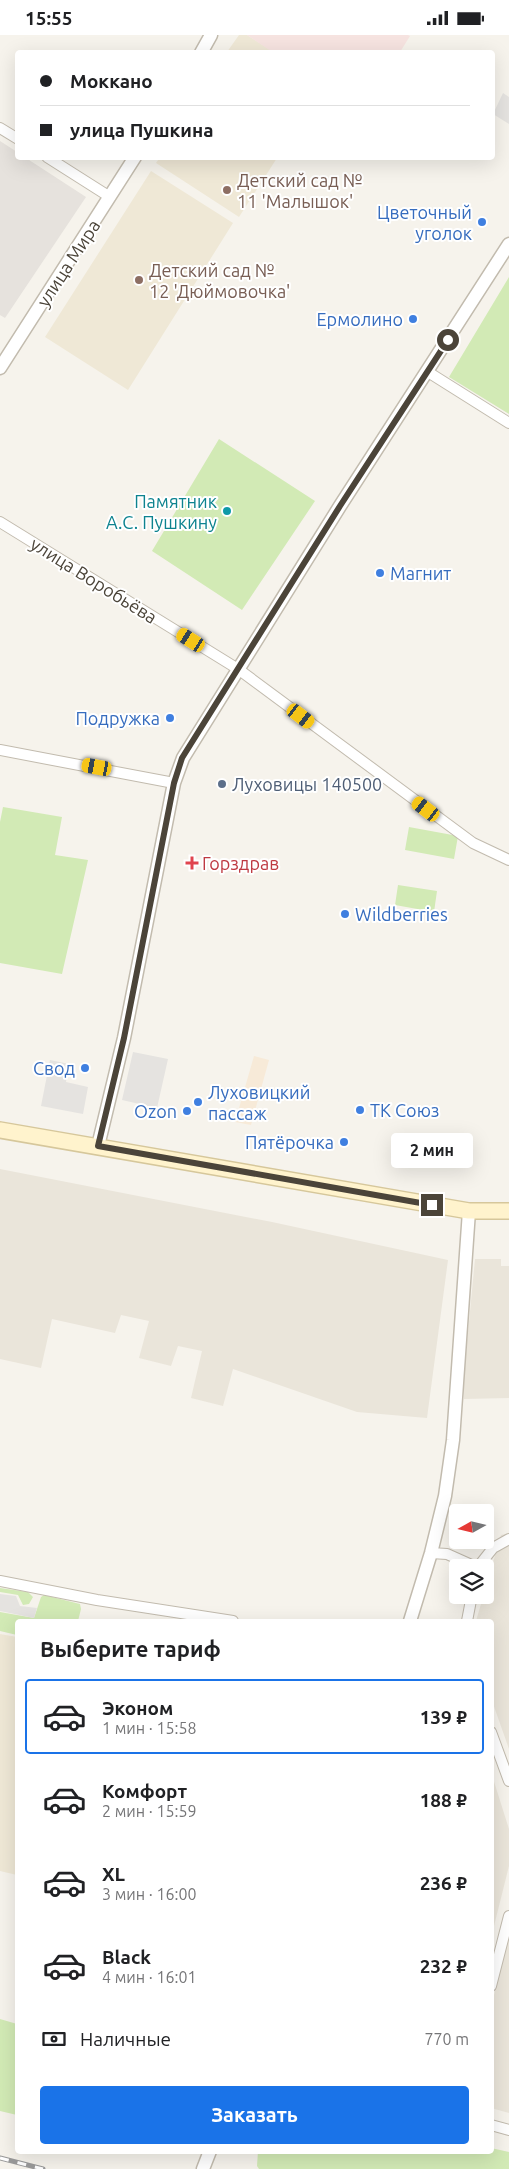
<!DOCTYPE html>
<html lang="ru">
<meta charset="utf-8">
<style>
body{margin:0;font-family:Ubuntu,sans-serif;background:#f6f6f6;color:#202124;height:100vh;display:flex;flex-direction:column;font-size:19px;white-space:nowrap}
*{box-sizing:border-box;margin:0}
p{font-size:16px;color:#757577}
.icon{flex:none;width:28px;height:28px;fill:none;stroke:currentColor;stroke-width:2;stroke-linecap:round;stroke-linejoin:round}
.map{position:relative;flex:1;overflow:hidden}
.drawer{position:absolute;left:15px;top:1584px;width:479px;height:535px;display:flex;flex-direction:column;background:#fff;border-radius:5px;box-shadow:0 5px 20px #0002}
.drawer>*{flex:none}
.top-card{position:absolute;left:15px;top:15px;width:480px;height:110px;border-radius:5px;box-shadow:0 5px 20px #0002;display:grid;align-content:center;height:110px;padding:0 25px;background:#fff}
.needle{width:32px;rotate:262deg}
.tools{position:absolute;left:449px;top:1469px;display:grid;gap:10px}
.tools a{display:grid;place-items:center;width:45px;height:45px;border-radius:5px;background:#fff;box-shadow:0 5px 20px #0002;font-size:25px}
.end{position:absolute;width:22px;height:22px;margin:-11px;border:6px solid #4b4439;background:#fff;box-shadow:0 0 0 2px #fff}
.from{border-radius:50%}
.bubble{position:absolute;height:35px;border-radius:5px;background:#fff;box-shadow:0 5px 20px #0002;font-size:16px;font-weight:700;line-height:35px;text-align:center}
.car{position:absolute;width:15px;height:30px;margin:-15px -8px;border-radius:6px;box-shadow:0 0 4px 1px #0007;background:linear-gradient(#f5c518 24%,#345 0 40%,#f5c518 0 76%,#345 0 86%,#f5c518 0)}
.top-card b{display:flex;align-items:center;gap:18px;height:48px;font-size:19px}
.top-card b+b{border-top:1px solid #e0e0e0}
.top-card i{width:12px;height:12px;background:#202124}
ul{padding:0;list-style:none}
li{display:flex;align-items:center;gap:15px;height:75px;margin:0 10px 8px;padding:0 15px;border:2px solid transparent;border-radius:5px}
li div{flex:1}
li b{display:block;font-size:19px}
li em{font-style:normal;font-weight:700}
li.current{border-color:#1a73e8}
li>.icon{width:45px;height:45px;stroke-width:1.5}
h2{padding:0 25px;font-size:22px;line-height:60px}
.pay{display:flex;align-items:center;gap:12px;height:55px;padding:0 25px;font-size:19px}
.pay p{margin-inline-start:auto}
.cta{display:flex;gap:10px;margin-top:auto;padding:10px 25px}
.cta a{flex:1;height:58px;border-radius:5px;background:#1a73e8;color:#fff;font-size:20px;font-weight:700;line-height:58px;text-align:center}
.status{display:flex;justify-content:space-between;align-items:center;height:35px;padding:0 25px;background:#fff;direction:ltr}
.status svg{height:14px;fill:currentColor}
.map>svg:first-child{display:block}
.residential{fill:#eae5da}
.commercial{fill:#f7ead8}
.industrial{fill:#e6e2dd}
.education{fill:#efe8d6}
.medical{fill:#f6e3e0}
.green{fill:#d2eab5}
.parking{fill:#e5e3e0}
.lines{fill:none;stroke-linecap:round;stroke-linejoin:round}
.minor-casing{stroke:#c2bbae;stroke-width:12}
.tertiary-casing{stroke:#c2bbae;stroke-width:15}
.secondary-casing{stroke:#d6c79b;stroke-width:18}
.minor{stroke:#fff;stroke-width:10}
.tertiary{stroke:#fff;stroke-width:12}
.secondary{stroke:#fff3cd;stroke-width:15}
.rail-casing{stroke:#9a9a9a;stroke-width:5}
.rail{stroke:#fff;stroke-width:3;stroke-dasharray:9;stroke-linecap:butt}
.route{stroke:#4b4439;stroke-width:6}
.education-dot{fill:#8d6e63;stroke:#fff;stroke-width:2}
.shop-dot{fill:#3f7fe0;stroke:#fff;stroke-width:2}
.culture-dot{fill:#0f9aa8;stroke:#fff;stroke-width:2}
.service-dot{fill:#5c6f8a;stroke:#fff;stroke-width:2}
.health-dot{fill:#e0444e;stroke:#fff;stroke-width:2}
.labels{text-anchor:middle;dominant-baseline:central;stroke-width:4;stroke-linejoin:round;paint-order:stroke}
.education-label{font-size:18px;fill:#785e54;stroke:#fff;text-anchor:start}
.shop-label{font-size:18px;fill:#366cbe;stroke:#fff;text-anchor:end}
.street-label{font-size:18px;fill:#4b4439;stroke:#fff}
.culture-label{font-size:18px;fill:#0d838f;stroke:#fff;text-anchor:end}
.service-label{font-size:18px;fill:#4e5e75;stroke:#fff;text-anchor:start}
.health-label{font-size:18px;fill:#be3a42;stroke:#fff;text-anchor:start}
</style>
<div class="status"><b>15:55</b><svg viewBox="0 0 49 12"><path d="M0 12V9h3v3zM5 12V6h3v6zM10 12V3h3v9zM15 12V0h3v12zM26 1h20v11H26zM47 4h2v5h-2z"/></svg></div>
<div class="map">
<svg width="509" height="2134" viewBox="0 0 509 2134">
<rect width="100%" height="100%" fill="#f6f3ec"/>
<path class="residential" d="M 0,1134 L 272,1187 L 448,1225 L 427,1383 L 357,1377 L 233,1334 L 223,1371 L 191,1363 L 202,1316 L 178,1311 L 171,1331 L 139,1323 L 149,1286 L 121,1280 L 115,1298 L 52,1284 L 41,1333 L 0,1324 Z
M 475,1224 L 501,1224 L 501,1231 L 509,1231 L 509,1363 L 464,1364 L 463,1350 Z
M 509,1498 L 509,1714 L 491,1663 L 491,1586 L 476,1586 L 501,1500 Z
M 491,1737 L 509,1794 L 509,1831 L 491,1903 Z
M 509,1900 L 509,2078 L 491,2073 L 491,1972 Z"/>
<path class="commercial" d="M 254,1021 L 269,1025 L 251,1090 L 235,1087 Z"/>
<path class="industrial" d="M 0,106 L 17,117 L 18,122 L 26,123 L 86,162 L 5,283 L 0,280 Z"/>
<path class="education" d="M 239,0 L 247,0 L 274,17 L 227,17 Z
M 160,122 L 277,122 L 277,123 L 239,182 L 156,128 Z
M 151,136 L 233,188 L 128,355 L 45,302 Z
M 0,1599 L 17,1602 L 17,1840 L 0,1836 Z"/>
<path class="medical" d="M 247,0 L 408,0 L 410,1 L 400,17 L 274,18 Z"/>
<path class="green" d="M 509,242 L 509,379 L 449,342 Z
M 219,404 L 315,466 L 242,575 L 152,516 Z
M 3,772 L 62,782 L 55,820 L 88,825 L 62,939 L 0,928 L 0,787 Z
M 409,792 L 458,801 L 454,824 L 405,815 Z
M 398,850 L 437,856 L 434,877 L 395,870 Z
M 0,1553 L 28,1557 L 33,1562 L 29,1569 L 23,1570 L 18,1560 L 0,1557 Z
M 44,1560 L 80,1569 L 81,1574 L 78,1586 L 18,1586 L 17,1600 L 0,1596 L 0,1577 L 34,1583 L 41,1562 Z
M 0,1984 L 17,1989 L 17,2080 L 0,2076 Z
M 491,2113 L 509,2117 L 509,2134 L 259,2134 L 257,2131 L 258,2116 L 491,2116 Z"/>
<path class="parking" d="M 503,58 L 509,62 L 509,89 L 493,79 Z
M 133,1017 L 168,1024 L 157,1073 L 122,1065 Z
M 50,1025 L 69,1029 L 66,1047 L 88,1052 L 83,1079 L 41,1071 Z
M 0,1559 L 16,1561 L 20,1571 L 37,1573 L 34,1583 L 0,1576 Z"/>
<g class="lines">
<defs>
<path id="minor" d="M 0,93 L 18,104
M 47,122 L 110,162
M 428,337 L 509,388
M 0,487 L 238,634 L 473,808 L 509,825
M 0,715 L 174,748
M 431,1518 L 447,1519 L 476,1532
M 478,1532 L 493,1513 L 509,1504
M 0,1546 L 97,1565 L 233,1586
M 467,1586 L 472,1560
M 491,1697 L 509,1746
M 491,1951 L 509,1881
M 491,2090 L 509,2095"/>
<path id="tertiary" d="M 201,18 L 211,0
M 0,333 L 135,122
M 98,1111 L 124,1003 L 174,748 L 183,723 L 340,471 L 509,209
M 410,1586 L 431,1518 L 445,1461 L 453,1405 L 469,1176
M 203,2134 L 210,2116"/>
<path id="secondary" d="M 0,1095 L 469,1176 L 509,1176"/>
</defs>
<use href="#minor" class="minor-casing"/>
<use href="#tertiary" class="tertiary-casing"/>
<use href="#secondary" class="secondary-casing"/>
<use href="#minor" class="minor"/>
<use href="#tertiary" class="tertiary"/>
<use href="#secondary" class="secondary"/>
<defs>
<path id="rail" d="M 0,2123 L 43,2134"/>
</defs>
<use href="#rail" class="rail-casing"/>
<use href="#rail" class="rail"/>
</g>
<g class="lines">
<path class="route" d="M 432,1170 L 98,1111 L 124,1003 L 174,748 L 182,723 L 340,471 L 448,305"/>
</g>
<g class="education-dot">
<circle cx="227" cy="155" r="5"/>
<circle cx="139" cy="245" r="5"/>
</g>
<g class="shop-dot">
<circle cx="482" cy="187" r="5"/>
<circle cx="413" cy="284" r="5"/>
<circle cx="380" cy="538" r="5"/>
<circle cx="170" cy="683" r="5"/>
<circle cx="345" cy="879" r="5"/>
<circle cx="85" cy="1033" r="5"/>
<circle cx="198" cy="1067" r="5"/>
<circle cx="360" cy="1075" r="5"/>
<circle cx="187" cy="1076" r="5"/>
<circle cx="344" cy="1107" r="5"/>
</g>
<circle class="culture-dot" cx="227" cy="476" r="5"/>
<circle class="service-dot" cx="222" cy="749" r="5"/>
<path class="health-dot" d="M189.5 820.5h5v5h5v5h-5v5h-5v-5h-5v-5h5z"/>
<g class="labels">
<g class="education-label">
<text x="237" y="145">Детский сад №<tspan x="237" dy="21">11 'Малышок'</tspan></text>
<text x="149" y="235">Детский сад №<tspan x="149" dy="21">12 'Дюймовочка'</tspan></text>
</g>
<g class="shop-label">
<text x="472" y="177">Цветочный<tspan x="472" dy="21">уголок</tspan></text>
<text x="403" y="284">Ермолино</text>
<text x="390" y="538" text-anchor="start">Магнит</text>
<text x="160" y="683">Подружка</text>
<text x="355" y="879" text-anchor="start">Wildberries</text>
<text x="75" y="1033">Свод</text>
<text x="208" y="1057" text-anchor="start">Луховицкий<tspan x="208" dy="21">пассаж</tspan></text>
<text x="370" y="1075" text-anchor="start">ТК Союз</text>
<text x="177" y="1076">Ozon</text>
<text x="334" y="1107">Пятёрочка</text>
</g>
<g class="street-label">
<text transform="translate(68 228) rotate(-57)">улица Мира</text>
<text transform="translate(94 545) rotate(32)">улица Воробьёва</text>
</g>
<g class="culture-label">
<text x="217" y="466">Памятник<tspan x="217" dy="21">А.С. Пушкину</tspan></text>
</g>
<g class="service-label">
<text x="232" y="749">Луховицы 140500</text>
</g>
<g class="health-label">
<text x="202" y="828">Горздрав</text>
</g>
</g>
</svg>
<div class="tools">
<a><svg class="needle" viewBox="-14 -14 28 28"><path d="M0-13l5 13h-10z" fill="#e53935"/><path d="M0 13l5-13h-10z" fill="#757577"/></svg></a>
<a><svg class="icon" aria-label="layers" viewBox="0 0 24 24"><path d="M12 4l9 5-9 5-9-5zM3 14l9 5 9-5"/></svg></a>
</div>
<i class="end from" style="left:448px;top:305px"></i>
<i class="end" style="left:432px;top:1170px"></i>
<div class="bubble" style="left:391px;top:1098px;width:82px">2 мин</div>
<i class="car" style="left:191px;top:605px;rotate:302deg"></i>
<i class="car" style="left:301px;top:681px;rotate:127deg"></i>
<i class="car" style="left:97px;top:732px;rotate:280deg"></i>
<i class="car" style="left:426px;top:774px;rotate:307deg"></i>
<div class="top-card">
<b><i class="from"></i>Моккано</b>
<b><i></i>улица Пушкина</b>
</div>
<section class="drawer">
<h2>Выберите тариф</h2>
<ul>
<li class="current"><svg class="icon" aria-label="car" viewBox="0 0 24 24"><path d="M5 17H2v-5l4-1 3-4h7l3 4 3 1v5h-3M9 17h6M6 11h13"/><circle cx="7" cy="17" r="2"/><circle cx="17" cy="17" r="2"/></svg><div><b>Эконом</b><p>1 мин · 15:58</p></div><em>139 ₽</em></li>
<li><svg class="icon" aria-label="car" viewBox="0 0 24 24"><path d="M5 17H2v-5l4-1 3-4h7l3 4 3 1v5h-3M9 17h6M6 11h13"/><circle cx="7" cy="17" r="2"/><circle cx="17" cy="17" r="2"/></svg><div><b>Комфорт</b><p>2 мин · 15:59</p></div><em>188 ₽</em></li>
<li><svg class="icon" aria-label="car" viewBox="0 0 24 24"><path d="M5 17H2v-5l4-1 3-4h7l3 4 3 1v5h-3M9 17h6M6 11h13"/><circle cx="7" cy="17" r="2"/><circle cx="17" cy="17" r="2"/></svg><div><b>XL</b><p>3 мин · 16:00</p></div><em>236 ₽</em></li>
<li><svg class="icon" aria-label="car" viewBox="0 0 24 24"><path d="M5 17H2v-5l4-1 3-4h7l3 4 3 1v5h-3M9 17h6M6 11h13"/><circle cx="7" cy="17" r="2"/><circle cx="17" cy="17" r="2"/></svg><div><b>Black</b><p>4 мин · 16:01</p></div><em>232 ₽</em></li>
</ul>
<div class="pay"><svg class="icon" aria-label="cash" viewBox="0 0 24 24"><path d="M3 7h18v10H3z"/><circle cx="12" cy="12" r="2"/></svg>Наличные<p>770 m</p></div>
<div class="cta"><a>Заказать</a></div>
</section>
</div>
